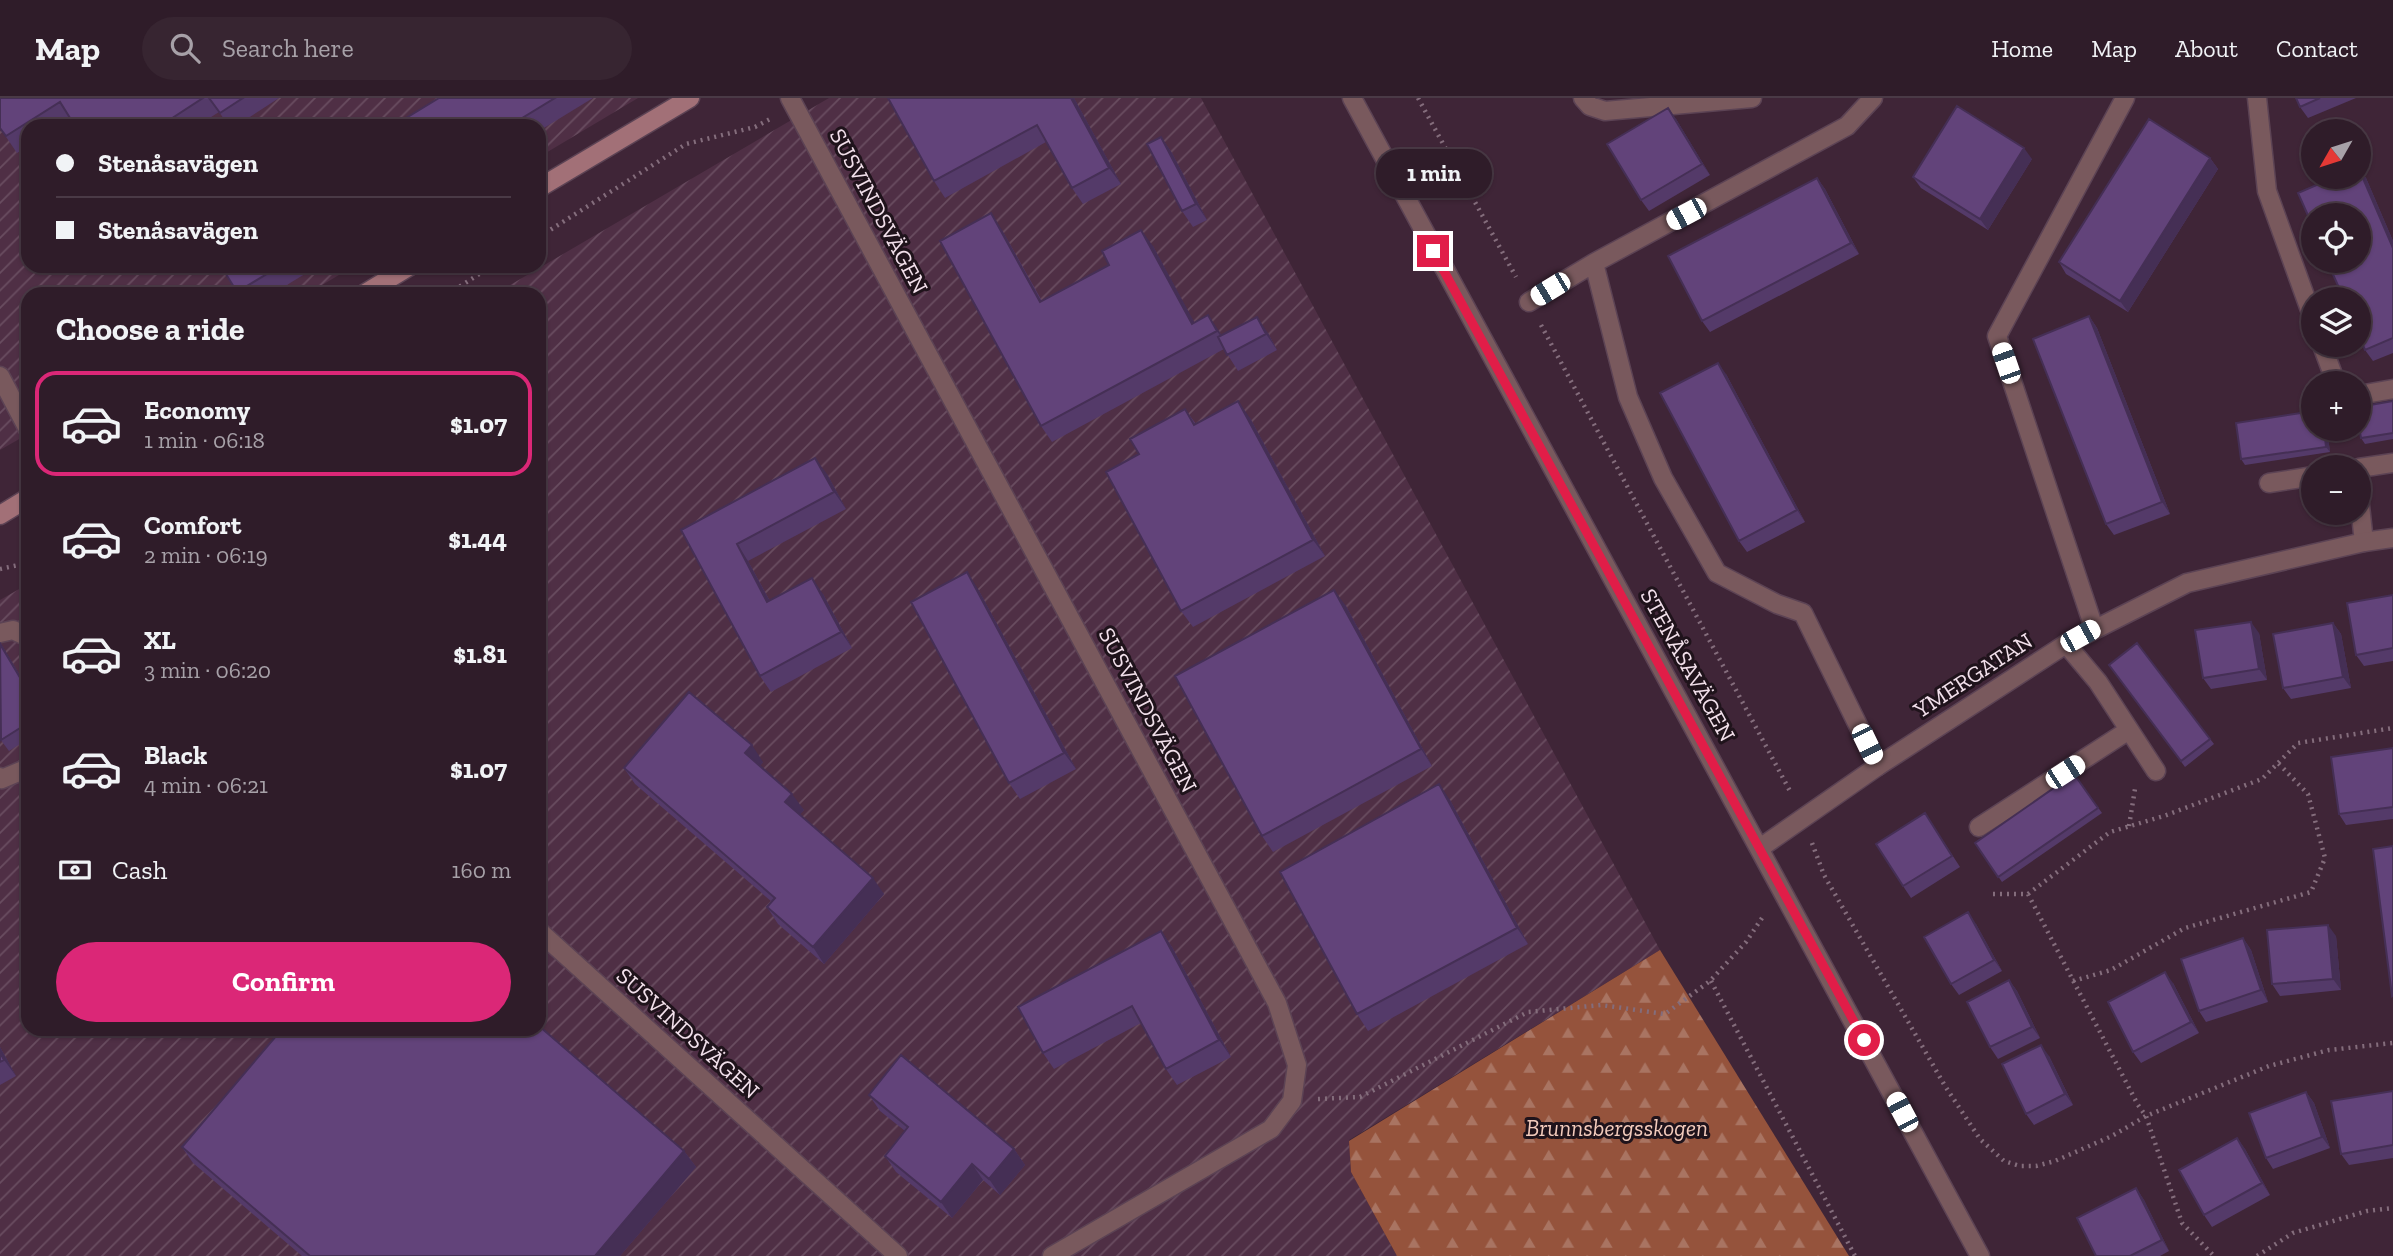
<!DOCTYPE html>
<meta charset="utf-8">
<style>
body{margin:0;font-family:"Zilla Slab",serif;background:#372531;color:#f1f3f6;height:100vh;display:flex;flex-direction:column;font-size:26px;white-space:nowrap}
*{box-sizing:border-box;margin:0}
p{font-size:23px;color:#a7a1a8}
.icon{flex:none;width:38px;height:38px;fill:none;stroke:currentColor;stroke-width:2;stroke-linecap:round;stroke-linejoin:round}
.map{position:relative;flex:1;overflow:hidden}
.drawer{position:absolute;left:21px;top:189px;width:525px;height:749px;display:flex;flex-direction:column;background:#2f1c29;border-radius:21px;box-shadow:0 2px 5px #0004,0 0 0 2px #4a3a46}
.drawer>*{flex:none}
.banner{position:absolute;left:21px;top:21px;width:525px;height:154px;border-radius:21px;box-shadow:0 2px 5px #0004,0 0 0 2px #4a3a46;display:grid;align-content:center;height:154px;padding:0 35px;background:#2f1c29}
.needle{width:46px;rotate:231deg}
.tools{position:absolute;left:2301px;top:21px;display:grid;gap:14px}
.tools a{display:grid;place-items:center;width:70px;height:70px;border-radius:50%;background:#2f1c29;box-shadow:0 2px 5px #0004,0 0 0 2px #4a3a46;font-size:35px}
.end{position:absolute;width:32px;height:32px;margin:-16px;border:9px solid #e11d48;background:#fff;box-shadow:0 0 0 4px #fff}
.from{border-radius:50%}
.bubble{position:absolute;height:49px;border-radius:24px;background:#2f1c29;box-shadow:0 2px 5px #0004,0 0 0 2px #4a3a46;font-size:23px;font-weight:800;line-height:49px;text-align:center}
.car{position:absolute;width:21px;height:42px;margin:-21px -10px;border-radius:9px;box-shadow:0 0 5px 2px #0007;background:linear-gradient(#fff 24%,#345 0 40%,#fff 0 76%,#345 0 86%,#fff 0)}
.banner b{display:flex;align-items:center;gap:24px;height:66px;font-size:26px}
.banner b+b{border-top:2px solid #4a3a46}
.banner i{width:18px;height:18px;background:#f1f3f6}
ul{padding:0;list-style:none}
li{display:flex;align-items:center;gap:21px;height:105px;margin:0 14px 10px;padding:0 21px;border:4px solid transparent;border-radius:21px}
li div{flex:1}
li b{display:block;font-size:26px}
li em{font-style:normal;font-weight:800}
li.active{border-color:#db2777}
li>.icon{width:63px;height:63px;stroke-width:1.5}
h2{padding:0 35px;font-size:32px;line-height:84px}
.pay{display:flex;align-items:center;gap:18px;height:77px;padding:0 35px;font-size:26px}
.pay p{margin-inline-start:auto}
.primary-button{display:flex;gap:14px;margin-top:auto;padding:14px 35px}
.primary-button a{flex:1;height:80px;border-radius:42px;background:#db2777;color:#fff;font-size:28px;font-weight:800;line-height:80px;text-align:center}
header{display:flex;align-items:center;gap:42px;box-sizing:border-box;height:98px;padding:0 35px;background:#2f1c29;border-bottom:2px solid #4a3a46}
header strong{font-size:33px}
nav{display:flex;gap:38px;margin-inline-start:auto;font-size:24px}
.search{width:490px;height:63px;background:#372531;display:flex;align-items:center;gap:18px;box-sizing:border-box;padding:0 24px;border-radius:38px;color:#a7a1a8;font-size:26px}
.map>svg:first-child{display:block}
.industrial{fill:url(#industrial-furrows)}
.forest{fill:url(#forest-firs)}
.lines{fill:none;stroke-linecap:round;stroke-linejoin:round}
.lane-casing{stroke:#5c4354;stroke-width:21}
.street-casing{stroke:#5c4354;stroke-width:21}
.secondary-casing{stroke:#5c4354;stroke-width:21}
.path{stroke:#846d7c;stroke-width:4.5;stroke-dasharray:2 5;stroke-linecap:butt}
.lane{stroke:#79595d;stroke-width:18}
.street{stroke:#79595d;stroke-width:18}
.secondary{stroke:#a27077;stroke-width:18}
.wall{fill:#543a69}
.shaded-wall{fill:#452f55}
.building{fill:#62437a;stroke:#452f55;stroke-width:2}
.route{stroke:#e11d48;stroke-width:9}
.labels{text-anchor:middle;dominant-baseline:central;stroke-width:6;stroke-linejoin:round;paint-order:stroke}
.street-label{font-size:23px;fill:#f2e0eb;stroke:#1f131b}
.park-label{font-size:23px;font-style:italic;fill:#f3cbbc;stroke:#1f131b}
</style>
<header>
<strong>Map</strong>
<div class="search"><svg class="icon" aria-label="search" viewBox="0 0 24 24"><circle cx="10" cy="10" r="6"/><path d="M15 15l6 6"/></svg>Search here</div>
<nav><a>Home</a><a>Map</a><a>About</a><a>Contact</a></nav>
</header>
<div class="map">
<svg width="2393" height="1158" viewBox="0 0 2393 1158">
<defs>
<pattern id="industrial-furrows" width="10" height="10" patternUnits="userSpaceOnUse" patternTransform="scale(1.75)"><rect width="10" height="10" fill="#4f2f45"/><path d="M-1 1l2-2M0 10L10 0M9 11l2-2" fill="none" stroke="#694d60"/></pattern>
<pattern id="forest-firs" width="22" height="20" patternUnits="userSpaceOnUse" patternTransform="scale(1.75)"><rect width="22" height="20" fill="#95533c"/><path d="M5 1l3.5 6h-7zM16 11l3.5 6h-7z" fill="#a97462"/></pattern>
</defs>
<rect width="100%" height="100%" fill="#3f2537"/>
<path class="industrial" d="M 0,0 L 638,0 L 539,59 L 539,28 L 28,28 L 28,168 L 354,168 L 307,196 L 28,196 L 28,336 L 0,352 Z
M 829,0 L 1201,0 L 1660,852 L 1349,1042 L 1351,1074 L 1397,1158 L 0,1158 L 0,502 L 28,486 L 28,931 L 539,931 L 539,196 L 495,196 Z"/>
<path class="forest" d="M 1660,852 L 1849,1158 L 1397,1158 L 1351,1074 L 1349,1043 Z"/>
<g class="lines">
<defs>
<path id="lane" d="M 1583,0 L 1590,8 L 1605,13 L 1752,0
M 2257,0 L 2267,93 L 2314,223
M 1594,165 L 1628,299 L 1663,380 L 1717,475 L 1777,506 L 1803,515 L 1878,668
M 1529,204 L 1594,165 L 1847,28 L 1873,0
M 2322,247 L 2336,285
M 2359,297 L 2393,291
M 2359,370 L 2393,365
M 2269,385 L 2314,378
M 2359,399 L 2364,444
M 2094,530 L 1997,238 L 2125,0
M 0,535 L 13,532 L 28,539
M 2066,546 L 2098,584 L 2156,673
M 0,679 L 2,681 L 28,670
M 1979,729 L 2129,632"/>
<path id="street" d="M 790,0 L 1277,905 L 1297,967 L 1292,1003 L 1271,1031 L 1052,1158
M 1352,0 L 1980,1158
M 0,278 L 28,331
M 1760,750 L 1878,668 L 2066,546 L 2187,485 L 2364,444 L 2393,440
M 539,833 L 898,1158"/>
<path id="secondary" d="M 539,90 L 690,0
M 364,196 L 410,168
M 0,417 L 28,400"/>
</defs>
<use href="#lane" class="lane-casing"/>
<use href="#street" class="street-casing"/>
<use href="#secondary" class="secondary-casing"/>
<path class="path" d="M 1418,0 L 1516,179
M 539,139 L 686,46 L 755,29 L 772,20
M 448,196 L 492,168
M 1541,227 L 1791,695
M 0,471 L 28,465
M 2129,728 L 2135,691
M 1812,745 L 1824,777 L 1945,988 L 1980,1041 L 2004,1063 L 2020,1068 L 2036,1068 L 2055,1063 L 2112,1038 L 2146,1018 L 2269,968 L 2329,952 L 2393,945
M 1993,796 L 2028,796 L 2110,734 L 2164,718 L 2262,681 L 2298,645 L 2393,630
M 2028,796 L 2138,1007 L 2146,1018 L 2182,1125 L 2214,1158
M 1711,883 L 1855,1158
M 2073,883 L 2111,872 L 2185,830 L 2311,794 L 2325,760 L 2308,696 L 2278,665
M 1318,1001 L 1360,999 L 1528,914 L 1601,907 L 1665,916 L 1710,883 L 1746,844 L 1764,817
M 2257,1158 L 2293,1135 L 2367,1113 L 2393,1110"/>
<use href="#lane" class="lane"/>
<use href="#street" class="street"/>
<use href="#secondary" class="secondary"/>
</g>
<path class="wall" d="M 0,0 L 279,0 L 236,28 L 229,28 L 219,14 L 197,28 L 75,28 L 70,20 L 58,28 L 28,28 L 28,48 L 17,55 L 0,30 Z
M 439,0 L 593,0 L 539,33 L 539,28 L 393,28 Z
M 888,0 L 1074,0 L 1121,86 L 1083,106 L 1072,90 L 1046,44 L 945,100 L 934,83 Z
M 2296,0 L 2356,0 L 2308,20 L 2300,9 Z
M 1676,21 L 1710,77 L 1649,113 L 1641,102 Z
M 1161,39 L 1172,55 L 1207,122 L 1193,129 L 1182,113 Z
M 2210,60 L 2218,71 L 2128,214 L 2066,176 L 2059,164 Z
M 2032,61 L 1988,132 L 1921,90 L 1913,79 Z
M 2359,70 L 2366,80 L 2393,143 L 2393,255 L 2373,263 L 2365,252 Z
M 1817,80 L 1825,91 L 1859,156 L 1710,234 L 1702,223 Z
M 1002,132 L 1042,203 L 1153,148 L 1194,225 L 1219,233 L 1221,237 L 1268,235 L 1277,252 L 1238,273 L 1224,251 L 1052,344 L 1041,328 Z
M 221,168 L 318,168 L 272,196 L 238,196 Z
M 2089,218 L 2097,230 L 2170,416 L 2114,437 L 2106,426 Z
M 1726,276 L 1805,424 L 1747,454 L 1739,443 Z
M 2393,303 L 2393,341 L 2365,346 L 2361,340 Z
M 1185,311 L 1196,326 L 1250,320 L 1325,458 L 1193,529 L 1181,513 L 1139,356 Z
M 2314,331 L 2327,331 L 2330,354 L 2245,367 L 2241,361 Z
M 827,376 L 846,411 L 748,463 L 770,503 L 823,496 L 852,550 L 771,594 L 760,578 L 681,432 Z
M 978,491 L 1076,671 L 1020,701 L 1009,685 Z
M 2393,497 L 2393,563 L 2364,568 L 2356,557 Z
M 1346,508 L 1432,668 L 1273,754 L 1262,738 Z
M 2333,525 L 2341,536 L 2351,590 L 2291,601 L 2283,590 Z
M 2259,535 L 2267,582 L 2211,591 L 2203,580 Z
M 0,544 L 28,591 L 28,641 L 9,653 L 0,641 Z
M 2137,545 L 2214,646 L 2185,669 L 2109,567 Z
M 2393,650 L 2393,721 L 2346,727 L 2339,716 Z
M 763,664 L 760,668 L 804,712 L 799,717 L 884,796 L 824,866 L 778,826 L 767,809 L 772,804 L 635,686 L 624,670 Z
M 2074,676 L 2102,715 L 2002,784 L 1975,745 Z
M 1450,702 L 1528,846 L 1368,933 L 1357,916 Z
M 1925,715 L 1960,769 L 1911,800 L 1903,788 Z
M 1976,826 L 2002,873 L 1959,897 L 1951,886 Z
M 1161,833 L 1172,849 L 1231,959 L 1177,987 L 1166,971 L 1141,925 L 1054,971 L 1043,955 Z
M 2336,838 L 2341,892 L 2280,898 L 2272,886 Z
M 2243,840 L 2251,852 L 2268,904 L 2206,924 L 2199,913 Z
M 2009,882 L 2017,893 L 2040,940 L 1998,961 L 1990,949 Z
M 2173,885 L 2199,935 L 2141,965 L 2133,954 Z
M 0,949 L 16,978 L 0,987 Z
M 2049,958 L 2073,1007 L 2034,1027 L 2026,1016 Z
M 2393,993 L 2393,1060 L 2349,1067 L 2341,1056 Z
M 2306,994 L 2314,1005 L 2330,1050 L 2273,1071 L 2266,1060 Z
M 869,997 L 1014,1051 L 1025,1067 L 1000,1097 L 983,1082 L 952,1120 L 896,1074 L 885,1058 L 905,1033 L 880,1013 Z
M 2237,1040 L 2245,1051 L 2270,1097 L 2212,1129 L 2204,1117 Z
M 182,1049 L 684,1053 L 696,1069 L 620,1158 L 302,1158 L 193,1065 Z
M 2136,1090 L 2144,1102 L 2169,1153 L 2160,1158 L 2096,1158 Z"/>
<path class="shaded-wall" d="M 1071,0 L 1074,0 L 1121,86 L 1109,70 Z
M 1668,10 L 1676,21 L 1710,77 L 1702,66 Z
M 1161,39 L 1172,55 L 1207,122 L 1196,106 Z
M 2024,50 L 2032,61 L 1988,132 L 1980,121 Z
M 2210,60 L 2218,71 L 2128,214 L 2120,203 Z
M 2359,70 L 2366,80 L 2393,143 L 2393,150 Z
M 1817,80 L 1825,91 L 1859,156 L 1851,145 Z
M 991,115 L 1002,132 L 1051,221 L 1040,204 Z
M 1141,132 L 1153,148 L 1204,242 L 1192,226 Z
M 1208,217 L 1219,233 L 1228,249 L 1217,233 Z
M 2089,218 L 2097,230 L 2170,416 L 2162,404 Z
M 1257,219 L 1268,235 L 1277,252 L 1266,236 Z
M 1718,265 L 1726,276 L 1805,424 L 1797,412 Z
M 1238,303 L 1250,320 L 1325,458 L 1313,442 Z
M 2324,331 L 2327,331 L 2330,354 L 2326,349 Z
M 815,360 L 827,376 L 846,411 L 834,394 Z
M 737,446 L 748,463 L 779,520 L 767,504 Z
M 967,474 L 978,491 L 1076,671 L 1064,655 Z
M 812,480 L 823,496 L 852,550 L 841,534 Z
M 1334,492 L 1346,508 L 1432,668 L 1421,651 Z
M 2251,524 L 2259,535 L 2267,582 L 2259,571 Z
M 2333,525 L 2341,536 L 2351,590 L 2343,579 Z
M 0,544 L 28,591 L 28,593 L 0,546 Z
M 752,647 L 763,664 L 757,672 L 745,655 Z
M 1439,686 L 1450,702 L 1528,846 L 1517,830 Z
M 792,696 L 804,712 L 796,721 L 785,704 Z
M 873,780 L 884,796 L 824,866 L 813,849 Z
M 1968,814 L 1976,826 L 2002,873 L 1994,862 Z
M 2328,827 L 2336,838 L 2341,892 L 2333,881 Z
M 1161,833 L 1172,849 L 1231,959 L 1219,942 Z
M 2243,840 L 2251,852 L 2268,904 L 2261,892 Z
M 2165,874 L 2173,885 L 2199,935 L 2191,924 Z
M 2009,882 L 2017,893 L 2040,940 L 2032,929 Z
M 2041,947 L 2049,958 L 2073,1007 L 2065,996 Z
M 0,949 L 16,978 L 4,962 L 0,954 Z
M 2306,994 L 2314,1005 L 2330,1050 L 2322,1039 Z
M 2237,1040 L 2245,1051 L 2270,1097 L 2262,1085 Z
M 1014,1051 L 1025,1067 L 1000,1097 L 989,1081 Z
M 684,1053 L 696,1069 L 620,1158 L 595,1158 Z
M 972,1066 L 983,1082 L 952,1120 L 941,1104 Z
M 2136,1090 L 2144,1102 L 2169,1153 L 2162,1142 Z"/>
<path class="building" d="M 0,0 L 203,0 L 160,28 L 75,28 L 60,4 L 6,38 L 0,30 Z
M 209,0 L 243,0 L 220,15 Z
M 439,0 L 555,0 L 509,28 L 393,28 Z
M 888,0 L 1071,0 L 1109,70 L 1072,90 L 1037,27 L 934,83 Z
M 2296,0 L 2320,0 L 2300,9 Z
M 1957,8 L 2024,50 L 1980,121 L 1913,79 Z
M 1668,10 L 1702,66 L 1641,102 L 1607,46 Z
M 2149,21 L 2210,60 L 2120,203 L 2059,164 Z
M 1161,39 L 1196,106 L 1182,113 L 1147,46 Z
M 2359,71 L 2393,150 L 2393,240 L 2365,252 L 2359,237 L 2359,201 L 2344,201 L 2327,163 L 2359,163 L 2359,117 L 2314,117 L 2314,131 L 2298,95 L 2335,79 L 2359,79 Z
M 1817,80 L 1851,145 L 1702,223 L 1668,158 Z
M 991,115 L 1040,204 L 1109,167 L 1102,153 L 1141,132 L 1192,226 L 1208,217 L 1217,233 L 1041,328 L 940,143 Z
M 221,168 L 280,168 L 237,194 Z
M 2089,218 L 2162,404 L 2106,426 L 2033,241 Z
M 1257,219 L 1266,236 L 1227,257 L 1218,239 Z
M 1718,265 L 1797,412 L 1739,443 L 1660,295 Z
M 1238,303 L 1313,442 L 1181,513 L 1106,374 L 1139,356 L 1130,341 L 1185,311 L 1194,327 Z
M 2393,303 L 2393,335 L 2361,340 L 2359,329 L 2359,309 Z
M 2314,313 L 2314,331 L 2324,331 L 2326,349 L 2241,361 L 2236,325 Z
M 815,360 L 834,394 L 737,446 L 767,504 L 812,480 L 841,534 L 760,578 L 681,432 Z
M 967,474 L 1064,655 L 1009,685 L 911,504 Z
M 1334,492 L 1421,651 L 1262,738 L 1175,578 Z
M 2393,497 L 2393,550 L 2356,557 L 2347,505 Z
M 2251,524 L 2259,571 L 2203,580 L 2195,532 Z
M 2333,525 L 2343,579 L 2283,590 L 2273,536 Z
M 2137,545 L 2210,641 L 2181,663 L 2109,567 Z
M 0,546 L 28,593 L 28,625 L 1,642 Z
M 689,594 L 752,647 L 745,655 L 792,696 L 785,704 L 873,780 L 813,849 L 767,809 L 775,800 L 624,670 Z
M 2393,650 L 2393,709 L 2339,716 L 2331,659 Z
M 2074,676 L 2098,710 L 1998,779 L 1975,745 Z
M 1439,686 L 1517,830 L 1357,916 L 1280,774 Z
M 1925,715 L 1952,758 L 1903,788 L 1876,746 Z
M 2393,748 L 2393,897 L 2392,898 L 2373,751 Z
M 1968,814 L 1994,862 L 1951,886 L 1924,839 Z
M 2328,827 L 2333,881 L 2272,886 L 2267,832 Z
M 1161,833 L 1219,942 L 1166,971 L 1132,908 L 1043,955 L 1018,909 Z
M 2243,840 L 2261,892 L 2199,913 L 2181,861 Z
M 2165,874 L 2191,924 L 2133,954 L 2108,904 Z
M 2009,882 L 2032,929 L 1990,949 L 1967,904 Z
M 539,928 L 684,1053 L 595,1158 L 310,1158 L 182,1049 L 282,931 L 539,931 Z
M 2041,947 L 2065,996 L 2026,1016 L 2002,966 Z
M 0,954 L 4,962 L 0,964 Z
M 901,957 L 1014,1051 L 989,1081 L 972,1066 L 941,1104 L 885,1058 L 908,1029 L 869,997 Z
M 2393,993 L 2393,1047 L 2341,1056 L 2331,1003 Z
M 2306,994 L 2322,1039 L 2266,1060 L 2249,1015 Z
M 2237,1040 L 2262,1085 L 2204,1117 L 2179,1072 Z
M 2136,1090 L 2162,1142 L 2130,1158 L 2096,1158 L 2077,1120 Z"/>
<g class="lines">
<path class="route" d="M 1433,153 L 1864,942"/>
</g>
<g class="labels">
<g class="street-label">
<text transform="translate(879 113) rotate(62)">SUSVINDSVÄGEN</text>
<text transform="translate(1688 567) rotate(61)">STENÅSAVÄGEN</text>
<text transform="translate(1973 577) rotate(-33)">YMERGATAN</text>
<text transform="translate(1148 612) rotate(62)">SUSVINDSVÄGEN</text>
<text transform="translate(688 935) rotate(42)">SUSVINDSVÄGEN</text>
</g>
<g class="park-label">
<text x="1617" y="1030">Brunnsbergsskogen</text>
</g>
</g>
</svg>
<div class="tools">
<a><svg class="needle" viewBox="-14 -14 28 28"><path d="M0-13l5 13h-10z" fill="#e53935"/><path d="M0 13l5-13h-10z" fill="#a7a1a8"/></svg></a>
<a><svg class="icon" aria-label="locate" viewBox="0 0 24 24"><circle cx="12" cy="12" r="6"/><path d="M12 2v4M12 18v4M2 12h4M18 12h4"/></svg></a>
<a><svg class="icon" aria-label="layers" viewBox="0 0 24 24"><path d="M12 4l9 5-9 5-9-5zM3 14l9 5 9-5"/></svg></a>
<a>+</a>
<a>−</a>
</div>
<i class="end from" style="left:1864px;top:942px"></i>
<i class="end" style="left:1433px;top:153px"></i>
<div class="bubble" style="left:1376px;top:51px;width:116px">1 min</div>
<i class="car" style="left:1686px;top:116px;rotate:242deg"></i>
<i class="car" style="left:1550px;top:191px;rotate:239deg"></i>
<i class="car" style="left:2006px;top:265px;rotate:341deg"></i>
<i class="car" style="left:2080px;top:538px;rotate:61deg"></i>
<i class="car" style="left:1867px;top:646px;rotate:154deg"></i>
<i class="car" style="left:2065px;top:674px;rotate:57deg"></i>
<i class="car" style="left:1902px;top:1014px;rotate:332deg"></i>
<div class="banner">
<b><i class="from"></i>Stenåsavägen</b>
<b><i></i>Stenåsavägen</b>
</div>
<section class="drawer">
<h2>Choose a ride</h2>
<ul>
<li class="active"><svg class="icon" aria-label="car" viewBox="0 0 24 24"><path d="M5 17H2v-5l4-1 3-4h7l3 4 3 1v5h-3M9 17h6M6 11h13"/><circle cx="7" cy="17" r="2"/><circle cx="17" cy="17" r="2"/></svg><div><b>Economy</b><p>1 min · 06:18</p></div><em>$1.07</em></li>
<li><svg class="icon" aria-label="car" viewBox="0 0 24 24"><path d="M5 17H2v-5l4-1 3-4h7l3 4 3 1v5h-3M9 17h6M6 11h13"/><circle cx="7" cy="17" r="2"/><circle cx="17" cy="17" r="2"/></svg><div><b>Comfort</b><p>2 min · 06:19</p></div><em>$1.44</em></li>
<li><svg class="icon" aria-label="car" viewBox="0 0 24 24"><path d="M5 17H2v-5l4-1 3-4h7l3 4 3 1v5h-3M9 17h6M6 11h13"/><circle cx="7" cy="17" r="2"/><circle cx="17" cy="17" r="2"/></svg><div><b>XL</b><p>3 min · 06:20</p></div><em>$1.81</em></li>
<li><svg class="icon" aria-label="car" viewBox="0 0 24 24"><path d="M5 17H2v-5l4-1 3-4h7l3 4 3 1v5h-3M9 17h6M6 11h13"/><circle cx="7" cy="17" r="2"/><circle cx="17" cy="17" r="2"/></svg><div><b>Black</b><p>4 min · 06:21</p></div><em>$1.07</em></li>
</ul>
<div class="pay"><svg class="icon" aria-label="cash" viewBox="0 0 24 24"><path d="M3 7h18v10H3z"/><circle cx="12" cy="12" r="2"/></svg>Cash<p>160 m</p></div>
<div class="primary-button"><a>Confirm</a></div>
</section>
</div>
